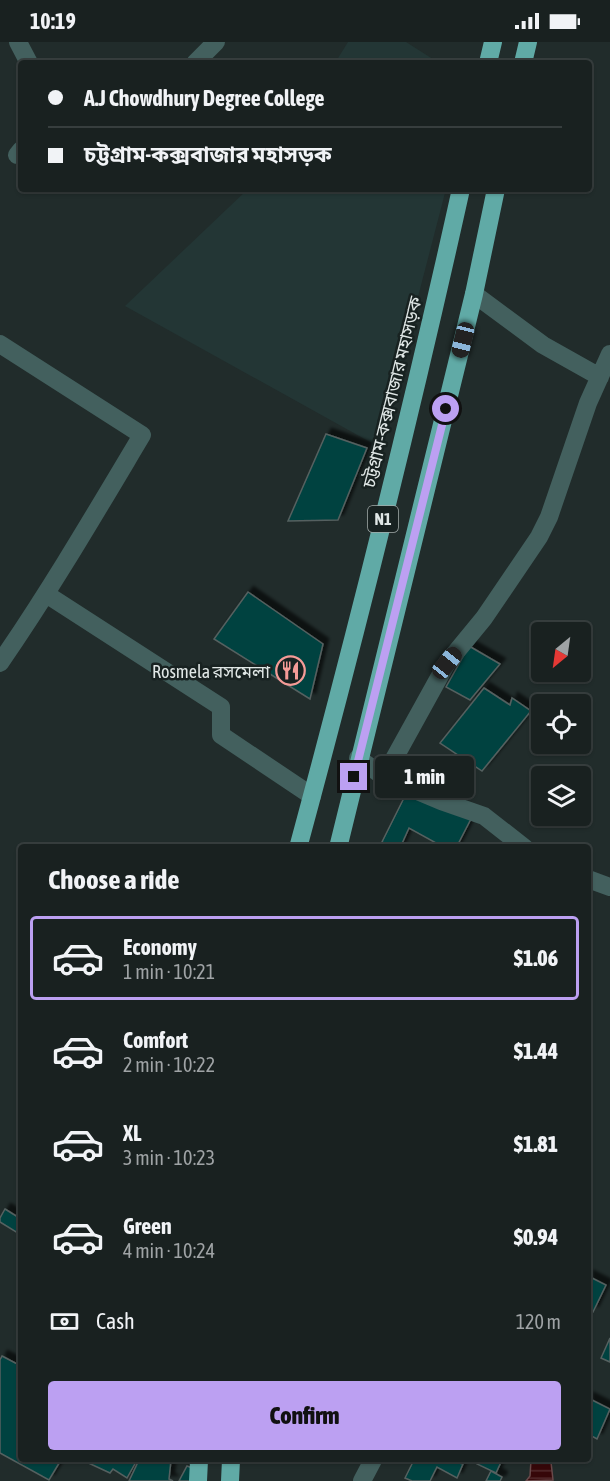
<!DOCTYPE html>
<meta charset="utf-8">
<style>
body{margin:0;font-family:"Asap Condensed","Noto Sans Bengali",sans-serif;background:#262e2d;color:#f1f3f6;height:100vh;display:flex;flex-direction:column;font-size:22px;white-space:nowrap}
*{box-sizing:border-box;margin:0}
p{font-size:20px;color:#9fa3a5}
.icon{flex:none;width:33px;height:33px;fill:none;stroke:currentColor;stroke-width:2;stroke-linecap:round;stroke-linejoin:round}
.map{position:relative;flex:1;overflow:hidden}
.panel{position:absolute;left:18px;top:802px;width:573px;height:618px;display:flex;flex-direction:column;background:#192120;border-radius:6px;box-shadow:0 2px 4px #0004,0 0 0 2px #373e3e}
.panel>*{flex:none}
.top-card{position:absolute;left:18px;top:18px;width:574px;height:132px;border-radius:6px;box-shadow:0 2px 4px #0004,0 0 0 2px #373e3e;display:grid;align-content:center;height:132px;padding:0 30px;background:#192120}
.needle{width:39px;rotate:209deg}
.controls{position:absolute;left:531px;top:580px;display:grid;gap:12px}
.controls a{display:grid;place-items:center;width:60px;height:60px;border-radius:6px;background:#192120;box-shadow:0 2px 4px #0004,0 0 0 2px #373e3e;font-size:30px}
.end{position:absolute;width:27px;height:27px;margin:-14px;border:8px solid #bca0f2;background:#111;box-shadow:0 0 0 3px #111}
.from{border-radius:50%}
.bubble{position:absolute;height:42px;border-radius:6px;background:#192120;box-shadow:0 2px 4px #0004,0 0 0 2px #373e3e;font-size:20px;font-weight:800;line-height:42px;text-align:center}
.car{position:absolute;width:18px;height:36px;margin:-18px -9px;border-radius:8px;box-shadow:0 0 4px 2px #0007;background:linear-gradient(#222 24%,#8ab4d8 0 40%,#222 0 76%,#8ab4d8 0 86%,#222 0)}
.top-card b{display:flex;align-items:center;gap:21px;height:57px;font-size:22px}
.top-card b+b{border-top:2px solid #373e3e}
.top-card i{width:15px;height:15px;background:#f1f3f6}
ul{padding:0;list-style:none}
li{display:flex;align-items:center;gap:18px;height:84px;margin:0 12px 9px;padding:0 18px;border:3px solid transparent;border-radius:6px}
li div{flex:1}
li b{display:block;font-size:22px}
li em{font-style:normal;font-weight:800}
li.active{border-color:#bca0f2}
li>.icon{width:54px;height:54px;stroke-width:1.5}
h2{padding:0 30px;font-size:27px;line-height:72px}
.pay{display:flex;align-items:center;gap:15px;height:66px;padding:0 30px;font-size:22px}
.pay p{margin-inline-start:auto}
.button{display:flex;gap:12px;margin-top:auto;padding:12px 30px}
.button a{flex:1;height:69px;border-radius:6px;background:#bca0f2;color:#111;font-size:24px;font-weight:800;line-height:69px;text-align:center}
.status{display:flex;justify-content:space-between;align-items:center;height:42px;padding:0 30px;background:#192120;direction:ltr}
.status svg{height:16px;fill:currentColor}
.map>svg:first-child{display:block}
.built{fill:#233635}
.water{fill:url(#water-rules);stroke:#694a4b;stroke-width:1.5}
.building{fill:#004240;stroke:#556160;stroke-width:1.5;filter:url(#shadow)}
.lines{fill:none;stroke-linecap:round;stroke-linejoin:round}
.street{stroke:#43605e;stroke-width:18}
.highway{stroke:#60aaa6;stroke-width:18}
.route{stroke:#bca0f2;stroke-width:8}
.labels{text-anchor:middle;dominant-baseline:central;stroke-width:5;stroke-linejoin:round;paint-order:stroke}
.shield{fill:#182221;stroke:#a4acab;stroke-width:1.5}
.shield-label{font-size:16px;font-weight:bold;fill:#e0e7e6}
.street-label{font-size:18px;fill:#e0e7e6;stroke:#182221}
.poi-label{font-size:18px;fill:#e0e7e6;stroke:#182221;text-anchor:end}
</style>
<div class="status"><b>10:19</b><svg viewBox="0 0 49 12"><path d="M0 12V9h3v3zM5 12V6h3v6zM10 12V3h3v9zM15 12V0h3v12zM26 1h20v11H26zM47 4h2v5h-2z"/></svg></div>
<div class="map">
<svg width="610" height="1439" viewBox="0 0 610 1439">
<defs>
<pattern id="water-rules" width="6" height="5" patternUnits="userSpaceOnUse" patternTransform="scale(1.5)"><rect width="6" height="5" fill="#360709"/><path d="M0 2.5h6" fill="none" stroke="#532b2d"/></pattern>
<filter id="shadow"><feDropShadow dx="5.5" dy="-5.5" stdDeviation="1.5" flood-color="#0009"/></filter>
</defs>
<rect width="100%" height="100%" fill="#212c2b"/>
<path class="built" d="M 348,0 L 406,0 L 439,21 L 335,21 Z
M 248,147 L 446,147 L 379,405 L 125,264 Z"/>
<path class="water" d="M 531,1418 L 549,1418 L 551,1420 L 553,1438 L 526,1439 L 530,1434 Z"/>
<path class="building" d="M 326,392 L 367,406 L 338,478 L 288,479 Z
M 248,550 L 323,602 L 310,657 L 214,597 Z
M 469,604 L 500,622 L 470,658 L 446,645 Z
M 484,646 L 510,663 L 512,656 L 531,669 L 482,729 L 440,701 Z
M 407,750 L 472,775 L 456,806 L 445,806 L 409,786 L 400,806 L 392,806 L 382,800 Z
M 5,1167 L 21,1177 L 21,1193 L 0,1180 L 0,1176 Z
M 588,1234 L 606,1243 L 593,1270 L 588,1267 Z
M 610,1296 L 610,1320 L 601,1316 Z
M 2,1314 L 21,1324 L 21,1418 L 61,1418 L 49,1438 L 0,1411 L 0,1318 Z
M 588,1356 L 610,1367 L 597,1397 L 588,1392 Z
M 82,1418 L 137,1418 L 127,1436 L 113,1427 L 110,1431 Z
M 139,1418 L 171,1418 L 169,1437 L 173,1439 L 129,1439 Z
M 414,1418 L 446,1418 L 463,1422 L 457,1436 L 437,1425 L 430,1439 L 412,1439 L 405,1436 Z
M 479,1418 L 502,1418 L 496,1431 L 477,1422 Z
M 187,1424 L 192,1426 L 191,1439 L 179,1439 Z
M 491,1429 L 502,1435 L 500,1439 L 486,1439 Z"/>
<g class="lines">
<path class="street" d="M 18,0 L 29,21
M 195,21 L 216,0
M 17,113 L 21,108
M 474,252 L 543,303 L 600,335
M 0,302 L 142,393 C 96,470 51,547 0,621
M 46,552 L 221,665 L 221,693 L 312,754
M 358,716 L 384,735 L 441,759 L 484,774 L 525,806
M 384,735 L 447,621 L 484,576 L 539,495 L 549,475 L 588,361 L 610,312
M 588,837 L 610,845
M 362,1439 L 373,1418"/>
<path class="highway" d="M 488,21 L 493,0
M 523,21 L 528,0
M 298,806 C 357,588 412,368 461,147
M 338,806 L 474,252 L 496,147
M 198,1439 L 199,1418
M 230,1439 L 231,1418"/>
</g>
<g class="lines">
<path class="route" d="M 354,735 L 446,367"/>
</g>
<defs>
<symbol id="restaurant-ring" viewBox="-11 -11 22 22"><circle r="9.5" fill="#182221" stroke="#f59b97" stroke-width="1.5"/><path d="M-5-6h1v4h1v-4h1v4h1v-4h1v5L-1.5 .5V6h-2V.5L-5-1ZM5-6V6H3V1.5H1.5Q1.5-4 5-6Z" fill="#f59b97"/></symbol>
</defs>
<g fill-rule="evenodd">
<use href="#restaurant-ring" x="274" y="612" width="33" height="33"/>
</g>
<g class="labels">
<rect class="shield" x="368" y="464" width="30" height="26" rx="4.5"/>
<g class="shield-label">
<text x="383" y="477">N1</text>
</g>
<g class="street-label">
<text transform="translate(392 350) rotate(-76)">চট্টগ্রাম-কক্সবাজার মহাসড়ক</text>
</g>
<g class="poi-label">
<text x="270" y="629">Rosmela রসমেলা</text>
</g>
</g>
</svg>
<div class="controls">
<a><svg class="needle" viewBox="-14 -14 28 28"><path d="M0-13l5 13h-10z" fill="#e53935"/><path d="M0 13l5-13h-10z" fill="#9fa3a5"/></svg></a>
<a><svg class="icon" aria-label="locate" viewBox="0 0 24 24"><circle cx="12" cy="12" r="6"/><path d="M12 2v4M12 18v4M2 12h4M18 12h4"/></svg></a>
<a><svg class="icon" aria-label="layers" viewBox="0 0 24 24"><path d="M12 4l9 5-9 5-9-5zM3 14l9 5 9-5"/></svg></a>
</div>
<i class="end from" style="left:446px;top:367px"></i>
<i class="end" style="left:354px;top:735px"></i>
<div class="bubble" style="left:375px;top:714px;width:99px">1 min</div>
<i class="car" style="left:463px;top:298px;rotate:194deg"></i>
<i class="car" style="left:447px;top:621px;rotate:39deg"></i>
<div class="top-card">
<b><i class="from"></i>A.J Chowdhury Degree College</b>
<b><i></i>চট্টগ্রাম-কক্সবাজার মহাসড়ক</b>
</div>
<section class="panel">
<h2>Choose a ride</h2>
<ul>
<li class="active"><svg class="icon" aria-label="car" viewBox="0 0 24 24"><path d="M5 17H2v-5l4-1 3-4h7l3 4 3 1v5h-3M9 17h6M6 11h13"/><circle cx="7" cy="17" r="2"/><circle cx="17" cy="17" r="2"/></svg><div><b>Economy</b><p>1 min · 10:21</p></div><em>$1.06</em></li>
<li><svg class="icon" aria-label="car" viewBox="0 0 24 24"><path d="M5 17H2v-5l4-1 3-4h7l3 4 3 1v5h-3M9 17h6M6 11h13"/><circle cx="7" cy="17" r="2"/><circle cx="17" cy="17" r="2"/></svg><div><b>Comfort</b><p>2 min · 10:22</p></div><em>$1.44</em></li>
<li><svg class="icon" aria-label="car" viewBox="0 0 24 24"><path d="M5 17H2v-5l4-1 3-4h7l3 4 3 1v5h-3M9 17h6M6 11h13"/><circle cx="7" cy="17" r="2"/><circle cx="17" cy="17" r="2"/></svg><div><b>XL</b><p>3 min · 10:23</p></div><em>$1.81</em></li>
<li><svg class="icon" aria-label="car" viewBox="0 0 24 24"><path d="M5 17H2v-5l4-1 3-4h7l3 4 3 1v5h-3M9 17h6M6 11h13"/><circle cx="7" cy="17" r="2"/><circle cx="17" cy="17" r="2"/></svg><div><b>Green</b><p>4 min · 10:24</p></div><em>$0.94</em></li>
</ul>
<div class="pay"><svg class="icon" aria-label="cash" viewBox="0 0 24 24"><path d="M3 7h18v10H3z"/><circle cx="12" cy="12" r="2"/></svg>Cash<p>120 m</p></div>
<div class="button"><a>Confirm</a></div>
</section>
</div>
